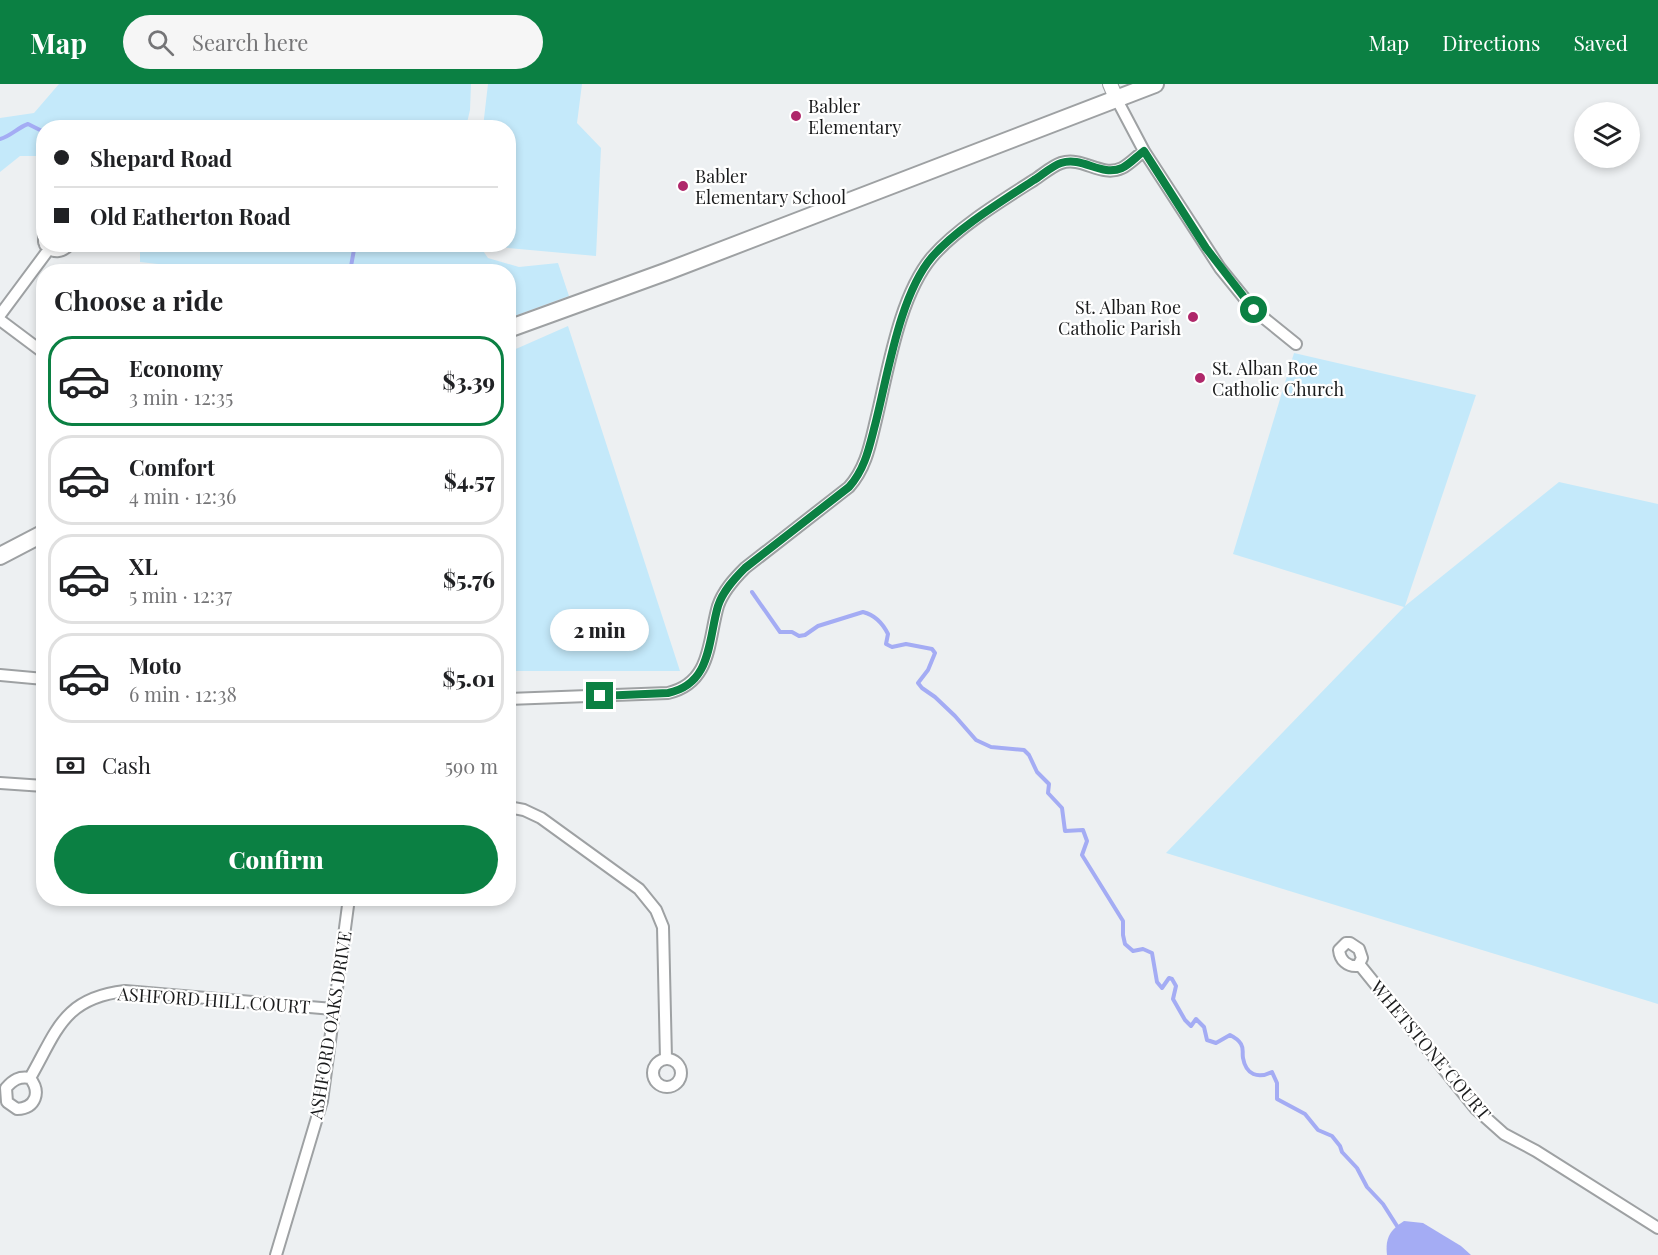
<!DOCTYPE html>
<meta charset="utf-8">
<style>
body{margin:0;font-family:"Playfair Display",serif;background:#f6f6f6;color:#202124;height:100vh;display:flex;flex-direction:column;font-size:22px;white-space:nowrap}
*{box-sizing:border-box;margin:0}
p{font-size:20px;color:#757577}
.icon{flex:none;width:33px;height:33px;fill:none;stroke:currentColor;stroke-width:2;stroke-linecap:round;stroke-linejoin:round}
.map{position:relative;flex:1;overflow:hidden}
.details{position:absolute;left:36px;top:180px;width:480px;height:642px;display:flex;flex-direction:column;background:#fff;border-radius:24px;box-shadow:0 3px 9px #0003}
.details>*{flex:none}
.banner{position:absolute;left:36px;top:36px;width:480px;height:132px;border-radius:24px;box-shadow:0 3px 9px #0003;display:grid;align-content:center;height:132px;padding:0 18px;background:#fff}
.tools{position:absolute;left:1574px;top:18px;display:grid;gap:12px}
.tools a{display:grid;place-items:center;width:66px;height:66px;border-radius:50%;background:#fff;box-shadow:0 3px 9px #0003;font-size:30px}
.end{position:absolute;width:27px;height:27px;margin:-14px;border:8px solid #0b8043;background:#fff;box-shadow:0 0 0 3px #fff}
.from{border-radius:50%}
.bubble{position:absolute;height:42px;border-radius:21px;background:#fff;box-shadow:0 3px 9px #0003;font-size:20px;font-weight:800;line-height:42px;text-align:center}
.banner b{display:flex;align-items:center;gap:21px;height:57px;font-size:22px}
.banner b+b{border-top:2px solid #e0e0e0}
.banner i{width:15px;height:15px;background:#202124}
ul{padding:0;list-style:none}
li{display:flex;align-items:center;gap:18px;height:90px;margin:0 12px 9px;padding:0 6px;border:3px solid #e0e0e0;border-radius:24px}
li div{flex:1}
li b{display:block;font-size:22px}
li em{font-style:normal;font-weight:800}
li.active{border-color:#0b8043}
li>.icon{width:54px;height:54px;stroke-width:1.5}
h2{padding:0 18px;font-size:27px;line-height:72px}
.pay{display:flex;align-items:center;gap:15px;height:66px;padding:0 18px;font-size:22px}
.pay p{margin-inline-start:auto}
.button{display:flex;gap:12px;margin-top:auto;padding:12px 18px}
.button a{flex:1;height:69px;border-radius:36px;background:#0b8043;color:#fff;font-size:24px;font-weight:800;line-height:69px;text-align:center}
header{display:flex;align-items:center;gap:36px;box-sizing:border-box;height:84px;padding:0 30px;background:#0b8043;color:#fff}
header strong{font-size:28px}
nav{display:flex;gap:33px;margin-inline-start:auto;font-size:21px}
.search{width:420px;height:54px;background:#f6f6f6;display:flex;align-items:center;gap:15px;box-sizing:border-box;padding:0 21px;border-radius:33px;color:#757577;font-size:22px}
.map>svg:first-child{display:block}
.green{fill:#c4e9fa}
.water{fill:#a4acf4}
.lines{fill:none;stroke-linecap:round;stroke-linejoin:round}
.stream{stroke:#a4acf4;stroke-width:4}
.minor-casing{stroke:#9ea1a3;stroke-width:14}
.tertiary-casing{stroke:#9ea1a3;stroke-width:16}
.primary-casing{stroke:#9ea1a3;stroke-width:20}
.minor{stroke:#fff;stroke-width:10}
.tertiary{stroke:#fff;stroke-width:14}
.primary{stroke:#fff;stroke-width:16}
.route{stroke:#0b8043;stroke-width:8}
.poi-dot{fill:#af276a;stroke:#fff;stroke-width:2}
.labels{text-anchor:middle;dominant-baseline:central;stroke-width:4.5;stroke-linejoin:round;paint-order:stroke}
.poi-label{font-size:18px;fill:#1a1b1c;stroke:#fff;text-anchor:start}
.street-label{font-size:18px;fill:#1a1b1c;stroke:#fff}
</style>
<header>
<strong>Map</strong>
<div class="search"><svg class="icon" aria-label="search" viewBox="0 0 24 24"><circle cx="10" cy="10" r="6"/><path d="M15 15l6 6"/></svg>Search here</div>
<nav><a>Map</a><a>Directions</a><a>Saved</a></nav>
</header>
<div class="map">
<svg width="1658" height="1171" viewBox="0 0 1658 1171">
<rect width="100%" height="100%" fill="#edf0f2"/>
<path class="green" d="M 59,0 L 471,0 L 470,26 L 466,43 L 44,44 L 43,72 L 20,72 L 0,88 L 0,34 L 34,29 Z
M 488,0 L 582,0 L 577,39 L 601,64 L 596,172 L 498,163 L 497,161 L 508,160 L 508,44 L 483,43 Z
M 140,161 L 479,161 L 488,174 L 519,183 L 558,179 L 569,212 L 509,234 L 508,188 L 230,188 L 140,178 Z
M 568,242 L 680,587 L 509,587 L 509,268 Z
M 1294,269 L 1476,311 L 1405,522 L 1559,398 L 1658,420 L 1658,920 L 1166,769 L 1404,523 L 1233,470 Z"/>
<path class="water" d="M 1404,1137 L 1423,1139 L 1461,1162 L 1471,1171 L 1387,1171 C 1385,1154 1390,1146 1404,1137 Z"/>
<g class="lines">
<path class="stream" d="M 0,55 C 11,52 17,44 28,40 L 44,48
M 350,188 L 355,160
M 752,508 L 780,548 L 792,548 L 799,552 L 805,551 L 818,542 L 863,528 C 875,531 883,540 888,550 L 886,560 L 892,563 L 906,560 L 932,565 L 935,569 L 928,586 L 918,599 L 922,604 L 935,613 L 955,632 L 976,656 L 991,663 L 1024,666 L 1029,671 L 1037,688 L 1049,700 L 1048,709 L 1062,724 L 1065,747 L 1083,746 L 1087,757 L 1082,771 L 1123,837 L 1123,851 L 1125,860 L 1133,867 L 1143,865 L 1152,869 L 1157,898 L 1162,904 L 1169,894 L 1172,895 L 1176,902 L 1173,915 L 1185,936 L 1191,942 L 1196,935 L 1204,943 L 1207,956 L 1216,959 L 1230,951 C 1234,953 1238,955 1241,960 C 1244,965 1242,969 1243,974 C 1246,991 1258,995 1272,988 L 1277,999 L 1277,1015 L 1305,1030 L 1318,1046 L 1332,1052 L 1340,1062 L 1342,1068 L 1357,1084 L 1367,1103 L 1383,1120 L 1397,1142"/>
<defs>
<path id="minor" d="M 1116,14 L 1144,67 L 1220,184 L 1254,226 L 1296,260
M 44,147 L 44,158
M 45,161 C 53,170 62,169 70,160
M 0,231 L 49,165
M 0,236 L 44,269
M 0,591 L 44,595
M 508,615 L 668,609 C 712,599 708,556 718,522 C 723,507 734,495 745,484 L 849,403 C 866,384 870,361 876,336 C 888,287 899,212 932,173 C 957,144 1001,117 1034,96 C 1042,91 1052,82 1061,79 C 1083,72 1101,94 1122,84 C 1130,80 1137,72 1144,67
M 0,699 L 44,702
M 508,723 L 524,726 L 541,734 L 639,805 L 656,826 L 663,843 L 666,975
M 1346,859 L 1350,859 L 1359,865 L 1362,874 L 1358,882 C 1347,883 1340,876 1339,866 Z
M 1359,880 L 1476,1025 L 1504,1050 L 1536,1067 L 1658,1144
M653 989a14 14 0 1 1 28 0a14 14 0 1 1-28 0Z
M 30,994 C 19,992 13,996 6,1004 L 7,1018 L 17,1025 C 36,1024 41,1008 30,994 C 57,947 63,914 125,907 L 333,925
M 276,1171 L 322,1017 L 349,814"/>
<path id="tertiary" d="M 1110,0 L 1116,14"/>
<path id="primary" d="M 508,245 L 668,187 L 1155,0
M 0,472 L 44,449"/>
</defs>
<use href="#minor" class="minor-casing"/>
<use href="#tertiary" class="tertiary-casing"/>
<use href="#primary" class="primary-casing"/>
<use href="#minor" class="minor"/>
<use href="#tertiary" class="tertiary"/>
<use href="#primary" class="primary"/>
</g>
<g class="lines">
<path class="route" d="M 600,612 L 668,609 C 712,600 708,556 718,522 C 723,507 734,495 745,484 L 849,403 C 865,385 869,364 875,341 C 888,291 899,212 932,173 C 956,145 1002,117 1034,96 C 1042,91 1052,82 1061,79 C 1083,72 1101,93 1122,84 C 1130,80 1137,72 1144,67 L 1206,164 L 1254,226"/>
</g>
<g class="poi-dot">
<circle cx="796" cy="32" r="6"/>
<circle cx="683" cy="102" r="6"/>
<circle cx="1193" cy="233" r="6"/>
<circle cx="1200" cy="294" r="6"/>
</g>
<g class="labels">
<g class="poi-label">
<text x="808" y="22">Babler<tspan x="808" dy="21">Elementary</tspan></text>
<text x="695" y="92">Babler<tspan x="695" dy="21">Elementary School</tspan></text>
<text x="1181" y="223" text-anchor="end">St. Alban Roe<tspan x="1181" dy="21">Catholic Parish</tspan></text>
<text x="1212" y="284">St. Alban Roe<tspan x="1212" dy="21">Catholic Church</tspan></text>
</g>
<g class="street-label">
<text transform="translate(214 916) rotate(4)">ASHFORD HILL COURT</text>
<text transform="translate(330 941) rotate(-81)">ASHFORD OAKS DRIVE</text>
<text transform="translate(1431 966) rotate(50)">WHETSTONE COURT</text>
</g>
</g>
</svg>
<div class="tools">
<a><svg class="icon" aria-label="layers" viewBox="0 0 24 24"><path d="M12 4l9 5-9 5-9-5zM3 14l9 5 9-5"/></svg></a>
</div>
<i class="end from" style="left:1254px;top:226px"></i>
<i class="end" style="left:600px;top:612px"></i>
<div class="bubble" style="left:550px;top:525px;width:99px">2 min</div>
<div class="banner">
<b><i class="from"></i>Shepard Road</b>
<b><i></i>Old Eatherton Road</b>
</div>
<section class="details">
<h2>Choose a ride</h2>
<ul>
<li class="active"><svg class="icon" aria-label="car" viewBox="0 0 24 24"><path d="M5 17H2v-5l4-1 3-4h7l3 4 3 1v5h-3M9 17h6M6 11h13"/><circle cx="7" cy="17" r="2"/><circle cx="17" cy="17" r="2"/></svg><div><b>Economy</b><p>3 min · 12:35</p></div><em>$3.39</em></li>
<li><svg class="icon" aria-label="car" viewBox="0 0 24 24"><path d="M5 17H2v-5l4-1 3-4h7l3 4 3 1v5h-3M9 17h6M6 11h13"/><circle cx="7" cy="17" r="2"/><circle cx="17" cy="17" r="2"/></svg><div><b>Comfort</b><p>4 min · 12:36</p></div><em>$4.57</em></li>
<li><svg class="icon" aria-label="car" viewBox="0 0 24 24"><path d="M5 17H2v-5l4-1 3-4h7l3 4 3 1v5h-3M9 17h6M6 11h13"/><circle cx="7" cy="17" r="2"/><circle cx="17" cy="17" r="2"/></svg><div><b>XL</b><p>5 min · 12:37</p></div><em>$5.76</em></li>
<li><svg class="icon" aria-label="car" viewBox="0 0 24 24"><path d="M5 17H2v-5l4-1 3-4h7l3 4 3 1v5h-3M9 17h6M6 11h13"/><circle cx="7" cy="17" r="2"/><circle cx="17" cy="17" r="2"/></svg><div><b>Moto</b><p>6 min · 12:38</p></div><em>$5.01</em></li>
</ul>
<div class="pay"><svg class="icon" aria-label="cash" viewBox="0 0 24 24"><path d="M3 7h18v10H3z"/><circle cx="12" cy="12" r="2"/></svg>Cash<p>590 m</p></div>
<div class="button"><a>Confirm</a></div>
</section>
</div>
